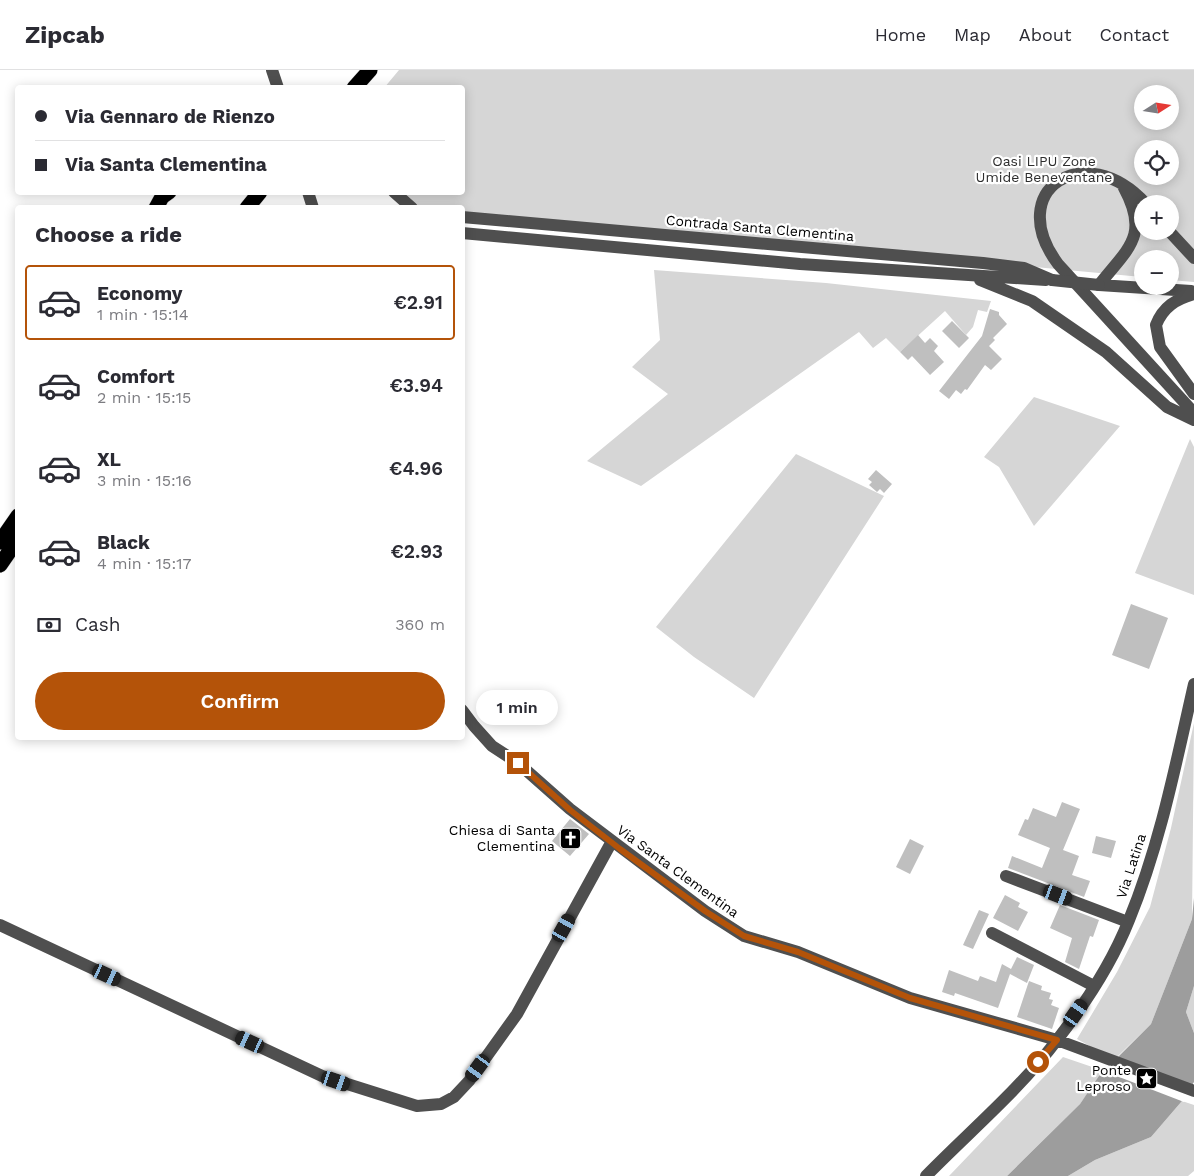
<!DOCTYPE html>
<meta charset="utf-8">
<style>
body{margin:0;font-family:"Work Sans",sans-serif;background:#f2f2f3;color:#2b2b33;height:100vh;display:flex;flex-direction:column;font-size:19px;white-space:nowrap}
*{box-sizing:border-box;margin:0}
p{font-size:16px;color:#7c7c81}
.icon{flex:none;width:28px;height:28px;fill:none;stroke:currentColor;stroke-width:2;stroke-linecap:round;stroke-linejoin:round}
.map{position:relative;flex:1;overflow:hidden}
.details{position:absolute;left:15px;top:135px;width:450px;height:535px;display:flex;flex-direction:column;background:#fff;border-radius:5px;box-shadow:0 2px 12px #0003}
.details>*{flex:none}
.guide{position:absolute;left:15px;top:15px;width:450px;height:110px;border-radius:5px;box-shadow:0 2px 12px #0003;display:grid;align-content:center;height:110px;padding:0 20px;background:#fff}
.needle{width:32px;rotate:78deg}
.controls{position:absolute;left:1134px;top:15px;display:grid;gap:10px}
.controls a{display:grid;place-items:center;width:45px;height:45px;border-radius:50%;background:#fff;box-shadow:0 2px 12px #0003;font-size:25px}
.end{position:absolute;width:22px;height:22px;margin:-11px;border:6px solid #b45309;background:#fff;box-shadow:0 0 0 2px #fff}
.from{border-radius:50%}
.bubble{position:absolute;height:35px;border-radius:18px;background:#fff;box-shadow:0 2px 12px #0003;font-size:16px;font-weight:600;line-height:35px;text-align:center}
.car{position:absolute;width:15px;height:30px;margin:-15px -8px;border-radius:6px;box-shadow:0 0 4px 1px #0007;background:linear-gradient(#222 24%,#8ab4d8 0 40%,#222 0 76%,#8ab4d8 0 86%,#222 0)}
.guide b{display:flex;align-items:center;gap:18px;height:48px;font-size:19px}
.guide b+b{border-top:1px solid #e1e1e2}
.guide i{width:12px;height:12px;background:#2b2b33}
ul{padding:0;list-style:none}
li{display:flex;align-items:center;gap:15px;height:75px;margin:0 10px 8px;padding:0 10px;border:2px solid transparent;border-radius:5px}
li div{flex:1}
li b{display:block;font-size:19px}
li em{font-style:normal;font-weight:600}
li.current{border-color:#b45309}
li>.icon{width:45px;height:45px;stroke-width:1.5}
h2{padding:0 20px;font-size:22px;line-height:60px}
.pay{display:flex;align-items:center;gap:12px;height:55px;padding:0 20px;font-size:19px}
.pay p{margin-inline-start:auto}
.button{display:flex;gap:10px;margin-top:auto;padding:10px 20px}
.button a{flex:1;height:58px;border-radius:30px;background:#b45309;color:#fff;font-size:20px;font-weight:600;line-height:58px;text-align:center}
header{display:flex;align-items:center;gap:30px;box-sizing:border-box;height:70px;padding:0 25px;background:#fff;border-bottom:1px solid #e1e1e2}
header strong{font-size:24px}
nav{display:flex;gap:28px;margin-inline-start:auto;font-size:18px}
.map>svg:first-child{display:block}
.green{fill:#d6d6d6;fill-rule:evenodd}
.water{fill:#9d9d9d}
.pier{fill:#fff}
.building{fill:#bfbfbf}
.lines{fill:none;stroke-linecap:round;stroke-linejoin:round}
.highway-casing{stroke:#dbdbdb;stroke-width:16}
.minor{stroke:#4f4f4f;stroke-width:12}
.highway{stroke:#000;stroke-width:15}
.minor-bridge{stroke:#4f4f4f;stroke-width:12}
.route{stroke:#b45309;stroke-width:6}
.labels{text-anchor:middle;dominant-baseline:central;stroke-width:4.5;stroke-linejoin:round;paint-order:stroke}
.park-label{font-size:14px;fill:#2d2d2d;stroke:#fff}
.street-label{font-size:14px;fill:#000;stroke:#fff}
.poi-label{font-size:14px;fill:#000;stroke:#fff;text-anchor:end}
</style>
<header>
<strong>Zipcab</strong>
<nav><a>Home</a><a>Map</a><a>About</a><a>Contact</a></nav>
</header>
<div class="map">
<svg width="1194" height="1106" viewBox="0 0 1194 1106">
<rect width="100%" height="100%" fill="#fff"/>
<path class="green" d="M 399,0 L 1194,0 L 1194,212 L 1170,210 L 1170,189 L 1142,189 L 1142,207 L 660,162 L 463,147 L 462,138 L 415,137 L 396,123 L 462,122 L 462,18 L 384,18 ZM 1142,24 L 1170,24 L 1170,51 L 1142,51 ZM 1142,79 L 1170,79 L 1170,106 L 1142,106 ZM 1142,134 L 1170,134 L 1170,161 L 1142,161 Z
M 654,200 L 826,213 L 991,231 L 987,242 L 978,240 L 973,257 L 966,265 L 945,241 L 900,282 L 886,268 L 873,278 L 859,262 L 641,416 L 587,391 L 668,324 L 632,297 L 660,270 Z
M 1034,327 L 1120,356 L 1034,456 L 999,397 L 984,387 Z
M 1190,369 L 1194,377 L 1194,525 L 1135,503 Z
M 796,384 L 884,426 L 754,628 L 694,587 L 656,557 Z
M 1194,653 L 1192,849 L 1151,954 L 1117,987 L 1095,979 L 1077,969 L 1117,902 L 1150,837 L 1171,758 Z
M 1194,916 L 1194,963 L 1186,942 Z
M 1063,987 L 1104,1001 L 1080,1034 L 1007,1106 L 949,1106 Z
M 1182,1031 L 1194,1035 L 1194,1101 L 1188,1106 L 1068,1106 L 1095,1090 L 1151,1067 Z"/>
<path class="water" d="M 1194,828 L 1194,916 L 1186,942 L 1194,963 L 1194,1012 L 1182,1031 L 1151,1067 L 1095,1090 L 1068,1106 L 1007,1106 L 1080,1034 L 1099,1006 L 1151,954 L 1192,849 Z"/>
<path class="pier" d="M 1115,986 L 1194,1016 L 1184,1032 L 1101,1000 Z"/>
<path class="building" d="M 990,239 L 999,242 L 999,245 L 1007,254 L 993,268 L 995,270 L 989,276 L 1002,289 L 991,300 L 985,295 L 967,320 L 965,319 L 961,324 L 956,320 L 949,329 L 939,321 L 982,266 Z
M 952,251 L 969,268 L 959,278 L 942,261 Z
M 918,265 L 925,273 L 930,268 L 938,276 L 934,281 L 944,292 L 930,305 L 912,286 L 908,290 L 900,282 Z
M 876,400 L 892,414 L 884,423 L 880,419 L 877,422 L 869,415 L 872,412 L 868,409 Z
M 1131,534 L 1168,548 L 1149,599 L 1112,585 Z
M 1062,732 L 1080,739 L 1063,780 L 1079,786 L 1072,805 L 1090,811 L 1084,827 L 1008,798 L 1012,786 L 1042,798 L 1050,778 L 1018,765 L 1025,749 L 1028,750 L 1033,738 L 1056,747 Z
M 570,749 L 589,764 L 570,786 L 552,771 Z
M 1096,766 L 1116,771 L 1111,788 L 1092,783 Z
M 910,769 L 924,776 L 910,804 L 896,797 Z
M 1005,825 L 1020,833 L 1018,837 L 1028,842 L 1018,861 L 993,848 Z
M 1060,835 L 1099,850 L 1093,867 L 1090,866 L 1079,899 L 1065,892 L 1072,868 L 1050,858 Z
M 979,840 L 989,844 L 973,879 L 963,875 Z
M 1017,887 L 1034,895 L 1027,913 L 1010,904 L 998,938 L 955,923 L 954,926 L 942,922 L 949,900 L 978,911 L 980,906 L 996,912 L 1002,894 L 1011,899 Z
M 1029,911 L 1042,916 L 1041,920 L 1051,923 L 1049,929 L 1053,930 L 1051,935 L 1059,938 L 1052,959 L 1017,947 Z"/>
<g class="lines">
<defs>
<path id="highway" d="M 354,18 L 370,0
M 156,138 L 162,127 L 169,122
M 247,138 L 260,122
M 0,472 L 18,446
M 0,495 L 18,469"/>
</defs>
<use href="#highway" class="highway-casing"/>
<path class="minor" d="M 272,0 L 278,18
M 308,122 L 313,138
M 394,122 L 412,138
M 1146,134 C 1085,67 1003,120 1058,194 L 1194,343
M 462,147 L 983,193 L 1024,198 L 1052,210
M 1169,161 L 1194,188
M 462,163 L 800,194 L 1046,210
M 980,210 L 1032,231 L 1106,282 L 1167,337 L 1194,350
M 1099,215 C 1128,178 1150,166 1124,118
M 1099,215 L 1191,221
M 1194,224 C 1176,229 1163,237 1156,255 L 1160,277 L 1194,324
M 462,640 L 474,656 L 492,676 L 518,693 L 570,739 L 705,841 L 744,866 L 798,882 L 910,928 L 1057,970 L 1194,1021
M 1006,806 L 1128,852
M 0,855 L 322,1006 L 417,1036 L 441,1034 L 454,1027 L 469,1011 L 517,944 L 611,773
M 992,863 L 1094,916
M 926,1106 C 969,1062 1020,1019 1057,970 C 1085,934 1112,893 1129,850 C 1160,775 1176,693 1194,614"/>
<use href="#highway" class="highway"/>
<path class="minor-bridge" d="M 1052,210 L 1099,215"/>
</g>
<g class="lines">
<path class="route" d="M 518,693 L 570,740 L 620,779 L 705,841 L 744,866 L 798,882 L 910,928 L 1057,970 L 1038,992"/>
</g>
<defs>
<symbol id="church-square" viewBox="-11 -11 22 22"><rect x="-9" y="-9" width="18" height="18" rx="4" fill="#000" stroke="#fff"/><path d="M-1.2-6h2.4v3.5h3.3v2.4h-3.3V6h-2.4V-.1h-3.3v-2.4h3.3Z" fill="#fff"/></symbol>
<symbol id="sight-square" viewBox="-11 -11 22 22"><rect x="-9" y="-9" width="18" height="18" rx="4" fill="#000" stroke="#fff"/><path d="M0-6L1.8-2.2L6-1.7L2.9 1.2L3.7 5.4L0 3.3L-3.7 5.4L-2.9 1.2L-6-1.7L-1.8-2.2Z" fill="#fff"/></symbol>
</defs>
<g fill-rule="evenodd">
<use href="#church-square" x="558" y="756" width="25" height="25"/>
<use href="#sight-square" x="1134" y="996" width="25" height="25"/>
</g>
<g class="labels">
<g class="park-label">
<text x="1044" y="91">Oasi LIPU Zone<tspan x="1044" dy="16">Umide Beneventane</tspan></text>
</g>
<g class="street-label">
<text transform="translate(760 158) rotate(5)">Contrada Santa Clementina</text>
<text transform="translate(1131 796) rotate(-72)">Via Latina</text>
<text transform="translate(678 801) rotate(36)">Via Santa Clementina</text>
</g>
<g class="poi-label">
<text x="555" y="760">Chiesa di Santa<tspan x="555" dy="16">Clementina</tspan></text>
<text x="1131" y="1000">Ponte<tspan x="1131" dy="16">Leproso</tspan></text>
</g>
</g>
</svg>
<div class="controls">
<a><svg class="needle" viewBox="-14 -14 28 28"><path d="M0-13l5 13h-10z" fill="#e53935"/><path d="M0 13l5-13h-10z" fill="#7c7c81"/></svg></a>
<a><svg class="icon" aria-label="locate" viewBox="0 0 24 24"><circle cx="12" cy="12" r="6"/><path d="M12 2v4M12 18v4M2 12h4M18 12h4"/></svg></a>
<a>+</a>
<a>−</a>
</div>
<i class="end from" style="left:1038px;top:992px"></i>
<i class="end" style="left:518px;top:693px"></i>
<div class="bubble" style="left:476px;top:620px;width:82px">1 min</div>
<i class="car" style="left:1058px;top:825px;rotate:111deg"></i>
<i class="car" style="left:564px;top:858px;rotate:29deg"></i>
<i class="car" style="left:107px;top:905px;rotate:115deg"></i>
<i class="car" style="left:1076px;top:943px;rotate:35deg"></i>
<i class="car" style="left:250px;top:972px;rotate:295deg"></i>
<i class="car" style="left:478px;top:998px;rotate:216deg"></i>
<i class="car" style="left:336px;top:1011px;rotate:109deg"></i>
<div class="guide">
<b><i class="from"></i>Via Gennaro de Rienzo</b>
<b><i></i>Via Santa Clementina</b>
</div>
<section class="details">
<h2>Choose a ride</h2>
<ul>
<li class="current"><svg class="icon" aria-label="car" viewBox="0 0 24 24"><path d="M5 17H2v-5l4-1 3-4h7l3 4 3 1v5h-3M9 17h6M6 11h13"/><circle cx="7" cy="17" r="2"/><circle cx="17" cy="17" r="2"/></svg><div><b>Economy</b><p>1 min · 15:14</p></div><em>€2.91</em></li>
<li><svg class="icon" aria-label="car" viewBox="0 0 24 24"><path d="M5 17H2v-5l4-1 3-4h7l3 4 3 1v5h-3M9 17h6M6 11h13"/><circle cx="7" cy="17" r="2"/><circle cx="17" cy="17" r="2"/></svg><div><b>Comfort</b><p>2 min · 15:15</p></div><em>€3.94</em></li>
<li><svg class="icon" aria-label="car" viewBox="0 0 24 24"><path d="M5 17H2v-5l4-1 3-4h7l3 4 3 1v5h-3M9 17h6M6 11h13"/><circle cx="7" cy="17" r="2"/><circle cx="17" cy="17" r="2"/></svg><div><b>XL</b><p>3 min · 15:16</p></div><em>€4.96</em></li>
<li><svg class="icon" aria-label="car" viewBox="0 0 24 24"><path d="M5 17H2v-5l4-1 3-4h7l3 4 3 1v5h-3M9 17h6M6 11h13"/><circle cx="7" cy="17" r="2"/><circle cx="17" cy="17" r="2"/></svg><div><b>Black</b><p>4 min · 15:17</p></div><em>€2.93</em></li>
</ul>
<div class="pay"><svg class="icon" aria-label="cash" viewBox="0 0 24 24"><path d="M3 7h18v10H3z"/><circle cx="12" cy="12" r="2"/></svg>Cash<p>360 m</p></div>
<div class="button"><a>Confirm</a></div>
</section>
</div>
